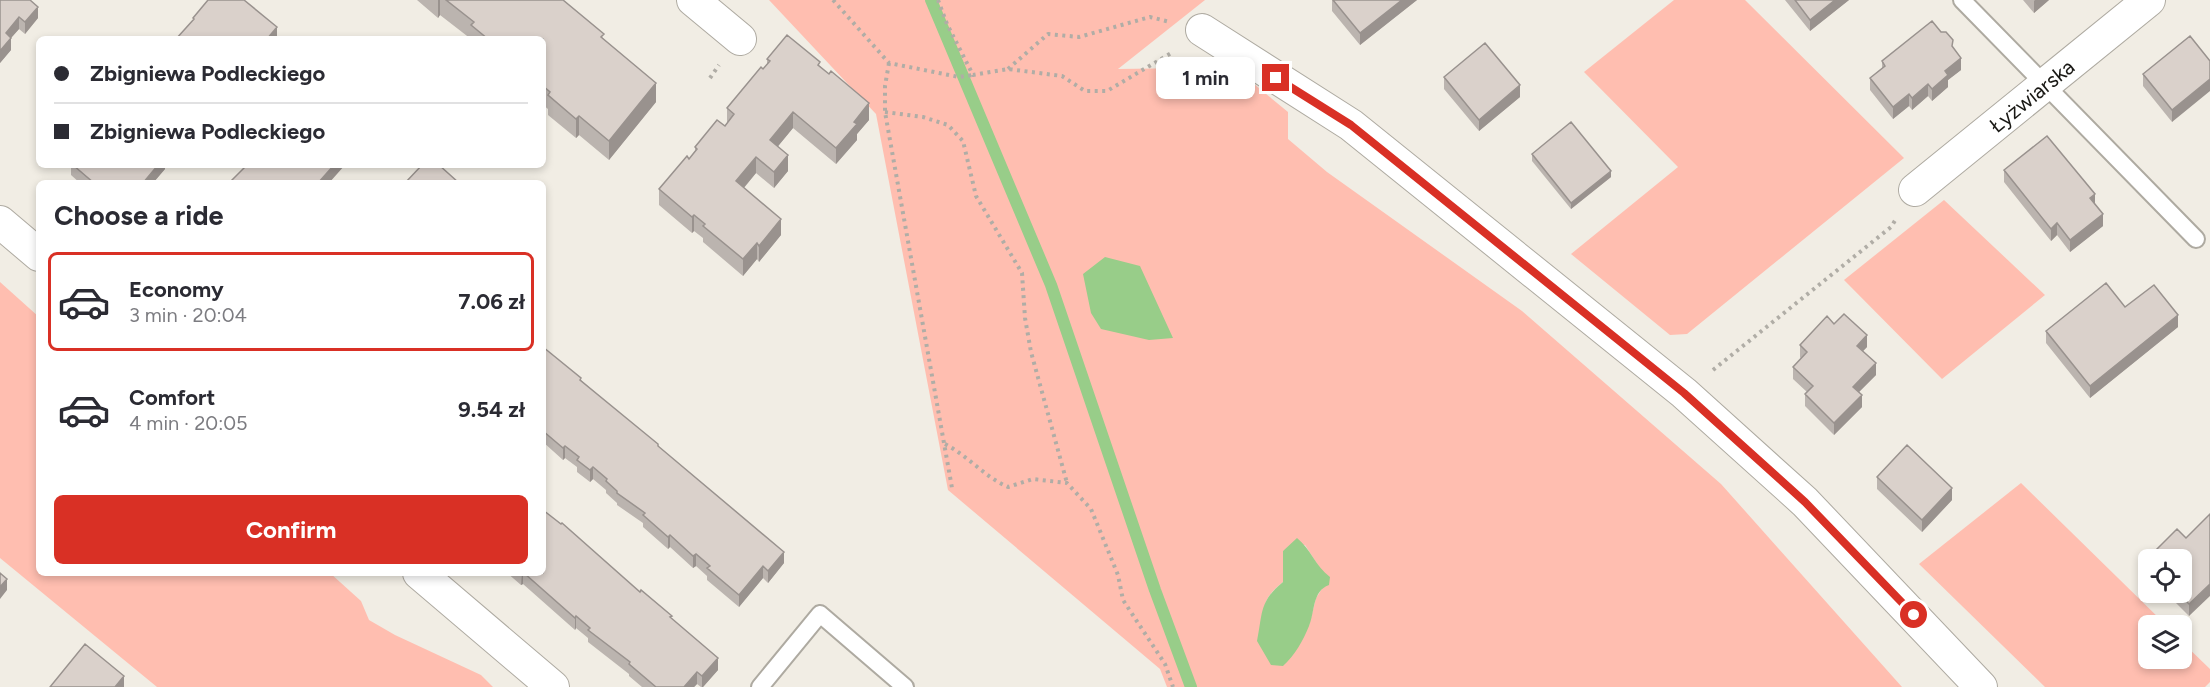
<!DOCTYPE html>
<meta charset="utf-8">
<style>
body{margin:0;font-family:Figtree,sans-serif;background:#f2f2f3;color:#2b2b33;height:100vh;display:flex;flex-direction:column;font-size:22px;white-space:nowrap}
*{box-sizing:border-box;margin:0}
p{font-size:20px;color:#7c7c81}
.icon{flex:none;width:33px;height:33px;fill:none;stroke:currentColor;stroke-width:2;stroke-linecap:round;stroke-linejoin:round}
.map{position:relative;flex:1;overflow:hidden}
.drawer{position:absolute;left:36px;top:180px;width:510px;height:396px;display:flex;flex-direction:column;background:#fff;border-radius:9px;box-shadow:0 3px 9px #0003}
.drawer>*{flex:none}
.banner{position:absolute;left:36px;top:36px;width:510px;height:132px;border-radius:9px;box-shadow:0 3px 9px #0003;display:grid;align-content:center;height:132px;padding:0 18px;background:#fff}
.buttons{position:absolute;left:2138px;top:549px;display:grid;gap:12px}
.buttons a{display:grid;place-items:center;width:54px;height:54px;border-radius:9px;background:#fff;box-shadow:0 3px 9px #0003;font-size:30px}
.end{position:absolute;width:27px;height:27px;margin:-14px;border:8px solid #d93025;background:#fff;box-shadow:0 0 0 3px #fff}
.from{border-radius:50%}
.bubble{position:absolute;height:42px;border-radius:9px;background:#fff;box-shadow:0 3px 9px #0003;font-size:20px;font-weight:700;line-height:42px;text-align:center}
.banner b{display:flex;align-items:center;gap:21px;height:57px;font-size:22px}
.banner b+b{border-top:2px solid #e1e1e2}
.banner i{width:15px;height:15px;background:#2b2b33}
ul{padding:0;list-style:none}
li{display:flex;align-items:center;gap:18px;height:99px;margin:0 12px 9px;padding:0 6px;border:3px solid transparent;border-radius:9px}
li div{flex:1}
li b{display:block;font-size:22px}
li em{font-style:normal;font-weight:700}
li.selected{border-color:#d93025}
li>.icon{width:54px;height:54px;stroke-width:1.5}
h2{padding:0 18px;font-size:27px;line-height:72px}
.cta{display:flex;gap:12px;margin-top:auto;padding:12px 18px}
.cta a{flex:1;height:69px;border-radius:9px;background:#d93025;color:#fff;font-size:24px;font-weight:700;line-height:69px;text-align:center}
.map>svg:first-child{display:block}
.green{fill:#ffbeb0;fill-rule:evenodd}
.water{fill:#98cd89}
.lines{fill:none;stroke-linecap:round;stroke-linejoin:round}
.stream{stroke:#98cd89;stroke-width:12}
.lane-casing{stroke:#aeaaa1;stroke-width:20}
.street-casing{stroke:#aeaaa1;stroke-width:34}
.path{stroke:#b0ada6;stroke-width:4;stroke-dasharray:3 4.5;stroke-linecap:butt}
.lane{stroke:#fff;stroke-width:16}
.street{stroke:#fff;stroke-width:32}
.wall{fill:#bbb4af}
.shaded-wall{fill:#99928e}
.building{fill:#dad1cb;stroke:#99928e;stroke-width:1.5}
.route{stroke:#d93025;stroke-width:8}
.labels{text-anchor:middle;dominant-baseline:central;stroke-width:6;stroke-linejoin:round;paint-order:stroke}
.street-label{font-size:21px;fill:#191814;stroke:#f1ede4}
</style>
<div class="map">
<svg width="2210" height="687" viewBox="0 0 2210 687">
<rect width="100%" height="100%" fill="#f1ede4"/>
<path class="green" d="M 769,0 L 1205,0 L 1118,69 L 1190,68 L 1237,70 L 1288,112 L 1288,139 L 1327,172 L 1522,311 L 1721,484 L 1902,687 L 1167,687 L 1160,669 L 948,490 L 876,114 ZM 1305,545 L 1321,570 L 1323,587 L 1316,598 L 1309,625 L 1263,614 C 1265,598 1271,592 1283,582 L 1283,551 Z
M 1674,0 L 1745,0 L 1904,158 L 1687,334 L 1670,335 L 1571,254 L 1678,167 L 1584,72 Z
M 1944,200 L 2045,295 L 1942,379 L 1844,280 Z
M 0,282 L 39,317 L 39,573 L 330,573 L 361,601 L 369,620 L 395,635 L 481,675 L 493,687 L 157,687 L 0,558 Z
M 2021,483 L 2166,625 L 2148,626 L 2148,658 L 2181,658 L 2181,641 L 2210,669 L 2210,682 L 2205,687 L 2045,687 L 1919,564 Z"/>
<path class="water" d="M 1105,257 L 1140,266 L 1173,338 L 1149,340 L 1101,329 L 1091,313 L 1083,274 Z
M 1297,538 C 1311,549 1315,566 1330,577 L 1329,585 C 1312,591 1315,612 1309,626 C 1303,641 1295,655 1283,666 L 1271,665 L 1257,641 C 1263,612 1259,602 1283,582 L 1283,551 Z"/>
<g class="lines">
<path class="stream" d="M 931,0 L 1051,285 L 1155,590 L 1191,687"/>
<defs>
<path id="lane" d="M 1962,0 L 2196,239
M 760,687 L 820,614 L 905,687"/>
<g id="street">
<path d="M 693,0 L 740,39"/>
<path d="M 1202,30 L 1351,125 L 1684,393 L 1805,502 L 1981,687"/>
<path id="s1" d="M 1915,190 L 2149,0"/>
<path d="M 0,222 L 39,255"/>
<path d="M 419,573 L 553,687"/>
</g>
</defs>
<use href="#lane" class="lane-casing"/>
<use href="#street" class="street-casing"/>
<path class="path" d="M 833,0 L 889,63 L 959,77 L 973,75
M 938,0 L 947,24 L 973,75 L 1008,69 L 1062,76 L 1085,91 L 1107,91 L 1173,52
M 889,63 L 885,86 L 885,112 L 952,488
M 1008,69 L 1048,34 L 1079,37 L 1150,17 L 1170,22
M 710,78 L 719,65
M 885,112 L 923,117 L 948,125 L 963,141 L 976,196 L 1022,273 L 1025,318 L 1031,352 L 1067,483
M 1713,370 L 1891,227 L 1896,219
M 945,444 C 968,456 985,477 1008,487 L 1033,479 L 1067,483 L 1091,509 L 1118,575 L 1123,600 L 1165,664 L 1173,687"/>
<use href="#lane" class="lane"/>
<use href="#street" class="street"/>
</g>
<path class="wall" d="M 0,0 L 38,18 L 25,34 L 19,29 L 11,38 L 11,50 L 0,63 Z
M 417,0 L 563,0 L 604,39 L 656,102 L 609,160 L 579,135 L 576,138 L 548,115 L 548,109 L 543,105 L 543,39 L 471,39 L 440,15 L 438,18 Z
M 1332,0 L 1417,0 L 1360,45 L 1332,11 Z
M 1785,0 L 1849,0 L 1810,31 Z
M 2023,0 L 2049,0 L 2034,13 Z
M 1953,48 L 1961,70 L 1948,80 L 1948,87 L 1932,101 L 1928,96 L 1912,110 L 1909,106 L 1893,119 L 1870,90 L 1870,78 L 1882,68 L 1882,61 Z
M 767,59 L 820,66 L 869,120 L 857,134 L 857,140 L 836,164 L 793,128 L 778,146 L 788,171 L 774,188 L 756,173 L 744,188 L 781,235 L 759,262 L 757,259 L 743,276 L 703,242 L 703,238 L 694,231 L 692,233 L 659,205 L 659,189 L 689,159 L 695,151 L 695,147 L 725,126 L 727,123 L 727,108 L 763,69 L 767,65 Z
M 2210,61 L 2172,122 L 2143,86 L 2143,74 Z
M 1444,77 L 1520,97 L 1479,131 L 1444,89 Z
M 1532,154 L 1611,177 L 1571,209 L 1532,161 Z
M 71,165 L 165,165 L 165,169 L 153,183 L 80,183 L 71,175 Z
M 2004,170 L 2095,204 L 2103,226 L 2070,252 L 2057,235 L 2051,241 L 2004,182 Z
M 2125,307 L 2178,327 L 2090,398 L 2046,343 L 2046,331 Z
M 1834,324 L 1867,347 L 1863,351 L 1876,375 L 1859,392 L 1862,407 L 1834,435 L 1805,406 L 1805,394 L 1807,392 L 1793,379 L 1793,367 L 1801,359 L 1800,357 L 1800,345 Z
M 543,347 L 581,380 L 658,447 L 784,563 L 768,583 L 763,578 L 739,607 L 707,580 L 707,576 L 696,566 L 693,568 L 670,547 L 668,549 L 643,527 L 643,523 L 617,505 L 617,503 L 606,493 L 606,490 L 593,479 L 590,482 L 577,472 L 577,467 L 565,458 L 563,460 L 543,442 Z
M 1877,477 L 1952,500 L 1922,532 L 1877,489 Z
M 2210,514 L 2189,616 L 2165,592 L 2181,592 L 2148,560 L 2148,576 L 2145,573 L 2145,561 L 2186,538 Z
M 507,573 L 543,573 L 640,592 L 672,619 L 718,670 L 703,687 L 701,687 L 697,684 L 694,687 L 642,687 L 629,676 L 629,674 L 588,642 L 588,638 L 576,628 L 575,630 L 523,584 L 521,585 Z"/>
<path class="shaded-wall" d="M 438,0 L 440,0 L 440,15 L 438,18 Z
M 1402,0 L 1417,0 L 1360,45 L 1360,33 Z
M 1835,0 L 1849,0 L 1810,31 L 1810,20 Z
M 2035,0 L 2049,0 L 2034,13 L 2034,1 Z
M 38,7 L 38,18 L 25,34 L 25,22 Z
M 19,17 L 19,29 L 11,38 L 11,50 L 0,63 L 0,51 L 6,33 Z
M 277,27 L 277,39 L 267,39 Z
M 1961,58 L 1961,70 L 1948,80 L 1948,87 L 1932,101 L 1932,89 L 1945,71 Z
M 2210,79 L 2210,91 L 2172,122 L 2172,110 Z
M 656,83 L 656,102 L 609,160 L 609,141 Z
M 1928,84 L 1928,96 L 1912,110 L 1912,98 Z
M 1520,85 L 1520,97 L 1479,131 L 1479,120 Z
M 1909,94 L 1909,106 L 1893,119 L 1893,107 Z
M 869,103 L 869,120 L 857,134 L 857,140 L 836,164 L 836,148 L 854,122 Z
M 793,112 L 793,128 L 770,156 L 770,140 Z
M 579,116 L 579,135 L 576,138 L 576,119 Z
M 788,155 L 788,171 L 774,188 L 774,172 Z
M 756,157 L 756,173 L 736,197 L 736,181 Z
M 158,165 L 165,165 L 165,169 L 153,183 L 143,183 Z
M 334,165 L 345,165 L 329,183 L 318,183 Z
M 1611,171 L 1611,177 L 1571,209 L 1571,203 Z
M 2095,194 L 2095,206 L 2090,198 Z
M 2103,214 L 2103,226 L 2070,252 L 2070,240 Z
M 694,215 L 694,231 L 692,233 L 692,217 Z
M 781,219 L 781,235 L 759,262 L 759,246 Z
M 2057,223 L 2057,235 L 2051,241 L 2051,229 Z
M 757,243 L 757,259 L 743,276 L 743,259 Z
M 2178,315 L 2178,327 L 2090,398 L 2090,386 Z
M 1867,335 L 1867,347 L 1857,357 L 1857,346 Z
M 1876,363 L 1876,375 L 1853,398 L 1853,387 Z
M 1862,395 L 1862,407 L 1834,435 L 1834,423 Z
M 565,446 L 565,458 L 563,460 L 563,448 Z
M 593,467 L 593,479 L 590,482 L 590,470 Z
M 1952,488 L 1952,500 L 1922,532 L 1922,520 Z
M 670,535 L 670,547 L 668,549 L 668,537 Z
M 784,552 L 784,563 L 768,583 L 768,571 Z
M 696,554 L 696,566 L 693,568 L 693,556 Z
M 763,566 L 763,578 L 739,607 L 739,595 Z
M 522,573 L 523,573 L 523,584 L 521,585 Z
M 7,579 L 7,590 L 0,599 L 0,587 Z
M 2210,584 L 2210,596 L 2189,616 L 2189,604 Z
M 576,616 L 576,628 L 575,630 L 575,618 Z
M 718,658 L 718,670 L 703,687 L 702,687 L 702,676 Z
M 697,672 L 697,684 L 694,687 L 684,687 Z
M 124,676 L 124,687 L 115,687 Z"/>
<path class="building" d="M 0,0 L 30,0 L 38,7 L 25,22 L 19,17 L 6,33 L 11,38 L 0,51 Z
M 208,0 L 244,0 L 277,27 L 267,39 L 176,39 L 194,19 L 193,18 Z
M 446,0 L 563,0 L 604,34 L 601,37 L 656,83 L 609,141 L 579,116 L 576,119 L 548,95 L 550,92 L 543,86 L 543,39 L 488,39 L 471,25 L 474,22 Z
M 1333,0 L 1402,0 L 1360,33 Z
M 1795,0 L 1835,0 L 1810,20 Z
M 1932,21 L 1941,32 L 1946,32 L 1953,40 L 1952,46 L 1961,58 L 1945,71 L 1948,75 L 1932,89 L 1928,84 L 1912,98 L 1909,94 L 1893,107 L 1870,78 L 1885,66 L 1882,61 Z
M 787,35 L 820,62 L 818,65 L 829,74 L 831,71 L 869,103 L 854,122 L 857,124 L 836,148 L 793,112 L 770,140 L 788,155 L 774,172 L 756,157 L 736,181 L 781,219 L 759,246 L 757,243 L 743,259 L 703,226 L 705,224 L 694,215 L 692,217 L 659,189 L 687,156 L 689,159 L 697,149 L 695,147 L 717,120 L 725,126 L 734,114 L 727,108 L 761,67 L 763,69 L 770,61 L 767,59 Z
M 2190,36 L 2210,61 L 2210,79 L 2172,110 L 2143,74 Z
M 1485,43 L 1520,85 L 1479,120 L 1444,77 Z
M 1571,122 L 1611,171 L 1571,203 L 1532,154 Z
M 2047,136 L 2095,194 L 2090,198 L 2103,214 L 2070,240 L 2057,223 L 2051,229 L 2004,170 Z
M 73,165 L 158,165 L 143,183 L 94,183 Z
M 247,165 L 334,165 L 318,183 L 229,183 Z
M 422,165 L 439,165 L 459,183 L 405,183 Z
M 2106,283 L 2125,307 L 2154,285 L 2178,315 L 2090,386 L 2046,331 Z
M 1844,314 L 1867,335 L 1857,346 L 1876,363 L 1853,387 L 1862,395 L 1834,423 L 1805,394 L 1813,386 L 1793,367 L 1807,352 L 1800,345 L 1827,316 L 1834,324 Z
M 543,347 L 581,378 L 580,380 L 658,444 L 658,446 L 784,552 L 768,571 L 763,566 L 739,595 L 707,568 L 710,566 L 696,554 L 693,556 L 670,535 L 668,537 L 643,515 L 645,513 L 617,493 L 617,491 L 606,481 L 607,479 L 593,467 L 590,470 L 577,460 L 579,457 L 565,446 L 563,448 L 543,431 Z
M 1907,445 L 1952,488 L 1922,520 L 1877,477 Z
M 543,510 L 561,524 L 562,523 L 640,592 L 641,590 L 672,616 L 670,617 L 718,658 L 702,676 L 697,672 L 684,687 L 656,687 L 629,664 L 630,662 L 588,630 L 590,628 L 576,616 L 575,618 L 524,573 L 543,573 Z
M 2210,514 L 2210,584 L 2189,604 L 2177,592 L 2181,592 L 2181,560 L 2148,560 L 2148,564 L 2145,561 L 2177,529 L 2186,538 Z
M 0,573 L 7,579 L 0,587 Z
M 85,644 L 124,676 L 115,687 L 50,687 Z"/>
<g class="lines">
<path class="route" d="M 1276,78 L 1351,125 L 1684,393 L 1805,502 L 1914,615"/>
</g>
<g class="labels">
<g class="street-label">
<text stroke="none"><textPath href="#s1" startOffset="150">Łyżwiarska</textPath></text>
</g>
</g>
</svg>
<div class="buttons">
<a><svg class="icon" aria-label="locate" viewBox="0 0 24 24"><circle cx="12" cy="12" r="6"/><path d="M12 2v4M12 18v4M2 12h4M18 12h4"/></svg></a>
<a><svg class="icon" aria-label="layers" viewBox="0 0 24 24"><path d="M12 4l9 5-9 5-9-5zM3 14l9 5 9-5"/></svg></a>
</div>
<i class="end from" style="left:1914px;top:615px"></i>
<i class="end" style="left:1276px;top:78px"></i>
<div class="bubble" style="left:1156px;top:57px;width:99px">1 min</div>
<div class="banner">
<b><i class="from"></i>Zbigniewa Podleckiego</b>
<b><i></i>Zbigniewa Podleckiego</b>
</div>
<section class="drawer">
<h2>Choose a ride</h2>
<ul>
<li class="selected"><svg class="icon" aria-label="car" viewBox="0 0 24 24"><path d="M5 17H2v-5l4-1 3-4h7l3 4 3 1v5h-3M9 17h6M6 11h13"/><circle cx="7" cy="17" r="2"/><circle cx="17" cy="17" r="2"/></svg><div><b>Economy</b><p>3 min · 20:04</p></div><em>7.06 zł</em></li>
<li><svg class="icon" aria-label="car" viewBox="0 0 24 24"><path d="M5 17H2v-5l4-1 3-4h7l3 4 3 1v5h-3M9 17h6M6 11h13"/><circle cx="7" cy="17" r="2"/><circle cx="17" cy="17" r="2"/></svg><div><b>Comfort</b><p>4 min · 20:05</p></div><em>9.54 zł</em></li>
</ul>
<div class="cta"><a>Confirm</a></div>
</section>
</div>
